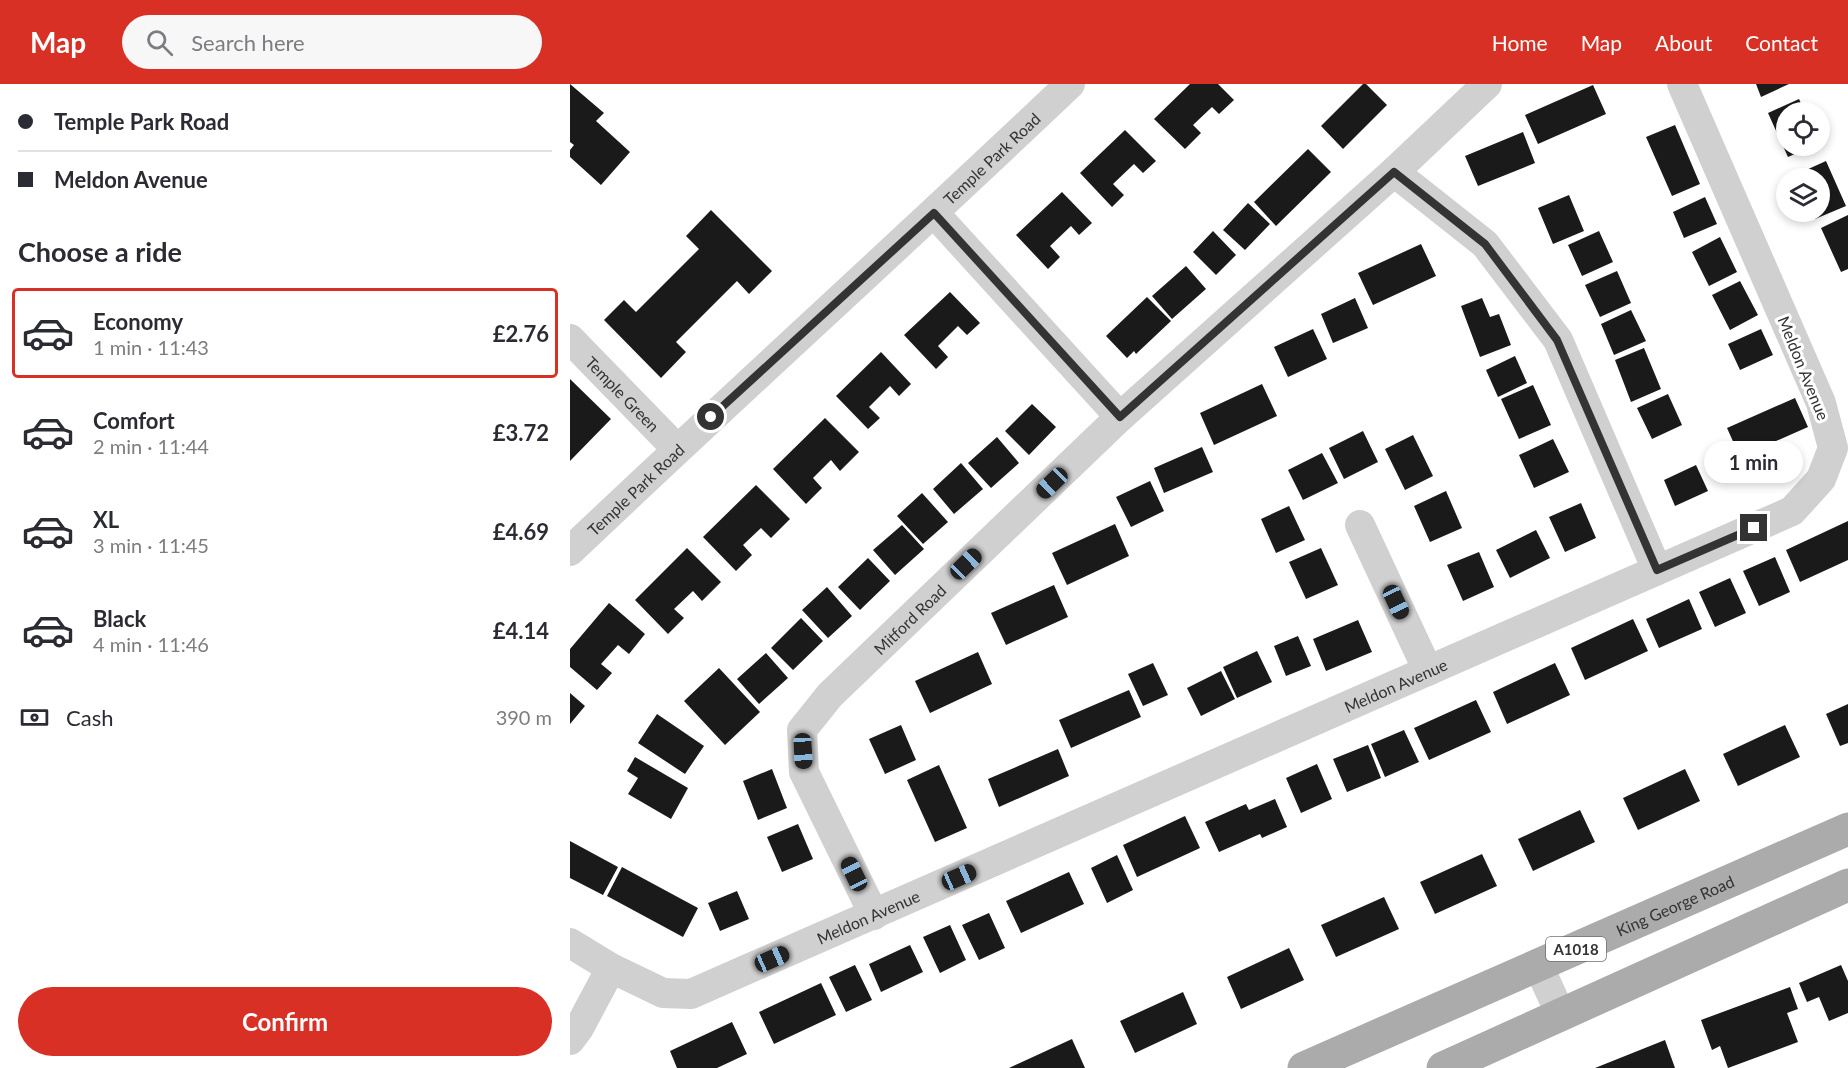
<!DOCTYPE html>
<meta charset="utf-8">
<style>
body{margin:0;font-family:Lato,sans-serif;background:#f7f7f7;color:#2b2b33;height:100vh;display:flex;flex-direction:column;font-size:22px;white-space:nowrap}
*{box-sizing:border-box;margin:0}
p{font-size:20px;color:#7c7c81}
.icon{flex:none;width:33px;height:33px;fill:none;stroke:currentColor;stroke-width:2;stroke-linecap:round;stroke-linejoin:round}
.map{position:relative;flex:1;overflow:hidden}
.sheet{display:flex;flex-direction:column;background:#fff;width:570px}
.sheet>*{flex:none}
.top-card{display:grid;align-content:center;height:132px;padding:0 18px;background:#fff}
.controls{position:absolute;left:1206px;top:18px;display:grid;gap:12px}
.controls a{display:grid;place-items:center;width:54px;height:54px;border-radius:50%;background:#fff;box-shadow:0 3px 9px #0003;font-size:30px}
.end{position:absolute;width:27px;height:27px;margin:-14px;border:8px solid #333;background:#fff;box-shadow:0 0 0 3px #fff}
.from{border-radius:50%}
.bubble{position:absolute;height:42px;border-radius:21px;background:#fff;box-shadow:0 3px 9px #0003;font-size:20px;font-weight:700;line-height:42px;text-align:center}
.car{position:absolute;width:18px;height:36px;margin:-18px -9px;border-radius:8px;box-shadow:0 0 4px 2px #0007;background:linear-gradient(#222 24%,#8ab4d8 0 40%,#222 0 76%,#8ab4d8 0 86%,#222 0)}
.top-card b{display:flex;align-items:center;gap:21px;height:57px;font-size:22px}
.top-card b+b{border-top:2px solid #e1e1e2}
.top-card i{width:15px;height:15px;background:#2b2b33}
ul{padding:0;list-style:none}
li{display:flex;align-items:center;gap:18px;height:90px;margin:0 12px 9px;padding:0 6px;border:3px solid transparent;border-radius:6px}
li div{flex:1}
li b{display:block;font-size:22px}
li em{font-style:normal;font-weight:700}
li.selected{border-color:#d93025}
li>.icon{width:54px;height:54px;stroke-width:1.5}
h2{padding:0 18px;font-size:27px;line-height:72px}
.pay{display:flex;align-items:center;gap:15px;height:66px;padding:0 18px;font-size:22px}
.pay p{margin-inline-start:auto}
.button{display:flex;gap:12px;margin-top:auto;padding:12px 18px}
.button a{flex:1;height:69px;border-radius:36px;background:#d93025;color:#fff;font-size:24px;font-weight:700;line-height:69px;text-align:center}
header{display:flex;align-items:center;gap:36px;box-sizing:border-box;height:84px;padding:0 30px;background:#d93025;color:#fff}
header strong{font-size:28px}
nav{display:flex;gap:33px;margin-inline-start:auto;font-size:21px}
.search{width:420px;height:54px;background:#f7f7f7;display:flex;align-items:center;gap:15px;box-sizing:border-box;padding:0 21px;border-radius:33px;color:#7c7c81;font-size:22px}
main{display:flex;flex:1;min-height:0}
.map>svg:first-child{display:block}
.building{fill:#1a1a1a}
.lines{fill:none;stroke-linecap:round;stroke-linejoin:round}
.minor{stroke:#d0d0d0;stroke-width:30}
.major{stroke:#ababab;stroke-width:33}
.route{stroke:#333;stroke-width:8}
.labels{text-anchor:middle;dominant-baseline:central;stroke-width:6;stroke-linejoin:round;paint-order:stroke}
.shield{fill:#fff;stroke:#707070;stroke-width:1.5}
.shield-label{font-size:15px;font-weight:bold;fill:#333}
.street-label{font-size:16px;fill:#333;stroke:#fff}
</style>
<header>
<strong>Map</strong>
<div class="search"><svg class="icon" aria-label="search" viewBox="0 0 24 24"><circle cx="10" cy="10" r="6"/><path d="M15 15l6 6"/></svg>Search here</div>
<nav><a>Home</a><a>Map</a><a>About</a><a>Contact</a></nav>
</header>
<main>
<section class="sheet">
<div class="top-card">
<b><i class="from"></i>Temple Park Road</b>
<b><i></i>Meldon Avenue</b>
</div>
<h2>Choose a ride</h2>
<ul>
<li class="selected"><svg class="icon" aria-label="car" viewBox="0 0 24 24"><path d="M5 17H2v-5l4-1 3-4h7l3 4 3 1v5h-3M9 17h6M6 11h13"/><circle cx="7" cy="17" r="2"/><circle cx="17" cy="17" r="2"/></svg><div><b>Economy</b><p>1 min · 11:43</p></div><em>£2.76</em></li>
<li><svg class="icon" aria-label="car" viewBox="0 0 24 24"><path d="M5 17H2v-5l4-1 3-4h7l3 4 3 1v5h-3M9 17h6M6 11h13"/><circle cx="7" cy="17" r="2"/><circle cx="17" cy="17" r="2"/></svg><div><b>Comfort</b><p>2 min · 11:44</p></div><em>£3.72</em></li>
<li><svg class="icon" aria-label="car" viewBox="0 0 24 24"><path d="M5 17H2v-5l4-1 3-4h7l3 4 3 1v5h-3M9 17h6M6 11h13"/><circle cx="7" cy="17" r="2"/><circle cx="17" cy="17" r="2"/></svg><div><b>XL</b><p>3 min · 11:45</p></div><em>£4.69</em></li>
<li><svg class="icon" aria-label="car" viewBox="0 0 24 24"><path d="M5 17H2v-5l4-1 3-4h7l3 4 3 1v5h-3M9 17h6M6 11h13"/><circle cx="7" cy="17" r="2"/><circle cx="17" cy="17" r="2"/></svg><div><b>Black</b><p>4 min · 11:46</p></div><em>£4.14</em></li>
</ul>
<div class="pay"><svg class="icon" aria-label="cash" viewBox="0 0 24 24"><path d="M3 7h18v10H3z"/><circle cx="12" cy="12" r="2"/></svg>Cash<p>390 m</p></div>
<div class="button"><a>Confirm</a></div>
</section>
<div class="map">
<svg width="1278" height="984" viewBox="0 0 1278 984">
<rect width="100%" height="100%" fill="#fff"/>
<path class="building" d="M 0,0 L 34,29 L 26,37 L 60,68 L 31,101 L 0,73 L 0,66 L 4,61 L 0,58 Z
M 620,0 L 648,0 L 664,16 L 649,30 L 642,23 L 623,41 L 631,49 L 615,65 L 584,35 Z
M 793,0 L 796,0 L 817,21 L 773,65 L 751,42 Z
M 1186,0 L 1219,0 L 1191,13 Z
M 1023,1 L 1036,30 L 968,60 L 955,31 Z
M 1229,15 L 1235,28 L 1216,28 L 1216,62 L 1243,62 L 1218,73 L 1198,29 Z
M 1105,41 L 1130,100 L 1102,112 L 1076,53 Z
M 555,46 L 586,77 L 573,89 L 564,80 L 543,100 L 554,111 L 542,123 L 510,89 Z
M 953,48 L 965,79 L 908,102 L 895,72 Z
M 738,65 L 761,88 L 706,142 L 684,118 Z
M 1256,77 L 1276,122 L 1245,135 L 1241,128 L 1250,128 L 1250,94 L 1226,94 L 1225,91 Z
M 492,108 L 522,139 L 509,151 L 501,142 L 480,162 L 490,173 L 478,185 L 446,151 Z
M 999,111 L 1014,147 L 983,160 L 968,124 Z
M 1135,113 L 1147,140 L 1114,154 L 1103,128 Z
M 678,119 L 700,140 L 675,166 L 653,146 Z
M 141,126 L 202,187 L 179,210 L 167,197 L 106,258 L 116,268 L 91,294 L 34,236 L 54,216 L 66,228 L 129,165 L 116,152 Z
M 1278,131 L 1278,185 L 1271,188 L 1251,144 Z
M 643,147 L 666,171 L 646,191 L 623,168 Z
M 1029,147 L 1043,178 L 1012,192 L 998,161 Z
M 1150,153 L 1167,188 L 1139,202 L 1122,168 Z
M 851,160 L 866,192 L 803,221 L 788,189 Z
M 616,182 L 636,205 L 602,235 L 582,212 Z
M 1047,187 L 1061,219 L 1030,233 L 1015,201 Z
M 1170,197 L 1188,231 L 1160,246 L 1142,211 Z
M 380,208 L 410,239 L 397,251 L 388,242 L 368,262 L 378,273 L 366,285 L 334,251 Z
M 577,213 L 601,237 L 566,270 L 564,267 L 557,274 L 536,252 Z
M 785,214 L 798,244 L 763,259 L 751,230 Z
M 912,214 L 920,233 L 929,230 L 941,261 L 910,273 L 891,222 Z
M 1061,226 L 1076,257 L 1044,271 L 1031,240 Z
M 743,245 L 757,275 L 718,293 L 704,263 Z
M 1191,245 L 1203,271 L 1170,286 L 1158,260 Z
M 1074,264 L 1091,305 L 1061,318 L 1045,276 Z
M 311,268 L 341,300 L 329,312 L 320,302 L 299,323 L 310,334 L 298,345 L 266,312 Z
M 945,272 L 957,299 L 928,313 L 916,286 Z
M 0,295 L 41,335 L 0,377 Z
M 692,300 L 707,332 L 644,361 L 630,329 Z
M 963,301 L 981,341 L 949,355 L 931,315 Z
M 1098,310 L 1112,341 L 1082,355 L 1067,324 Z
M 1225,314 L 1238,343 L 1170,373 L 1157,344 Z
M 462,320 L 486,343 L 459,371 L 435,347 Z
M 255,334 L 289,368 L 270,387 L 261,376 L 243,394 L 252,404 L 236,420 L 203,385 Z
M 793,347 L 808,378 L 774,395 L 759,364 Z
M 843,351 L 863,392 L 835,406 L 815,365 Z
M 427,353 L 449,379 L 421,404 L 398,379 Z
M 983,355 L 999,388 L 964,404 L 949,371 Z
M 632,363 L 643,388 L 594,409 L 584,384 Z
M 752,369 L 768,399 L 733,416 L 718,386 Z
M 391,379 L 413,405 L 384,430 L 363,405 Z
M 1126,381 L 1138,407 L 1105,422 L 1094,396 Z
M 580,397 L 594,427 L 561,443 L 546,413 Z
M 186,401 L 220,435 L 201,454 L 191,444 L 173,461 L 182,471 L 166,487 L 133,453 Z
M 876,407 L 892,444 L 860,458 L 844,422 Z
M 352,409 L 378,438 L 353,460 L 327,432 Z
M 1011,419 L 1026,454 L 995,468 L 979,433 Z
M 719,422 L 735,456 L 706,469 L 691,435 Z
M 1278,437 L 1278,476 L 1230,498 L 1216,466 Z
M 545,440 L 559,472 L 497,501 L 482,469 Z
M 332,441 L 354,465 L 325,491 L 303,466 Z
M 966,446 L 980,474 L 940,494 L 926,466 Z
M 117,464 L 151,498 L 132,517 L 123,507 L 104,525 L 114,534 L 98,550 L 65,516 Z
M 751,464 L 768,501 L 736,515 L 719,478 Z
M 909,468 L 924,503 L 893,517 L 877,481 Z
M 1205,473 L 1220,508 L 1189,522 L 1173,487 Z
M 298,474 L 320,497 L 290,526 L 268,503 Z
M 1160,494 L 1176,529 L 1145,543 L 1129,508 Z
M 484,501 L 498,533 L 436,561 L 421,529 Z
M 257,503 L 282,532 L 258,554 L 232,526 Z
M 1119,515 L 1132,545 L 1089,564 L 1076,535 Z
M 39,519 L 75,550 L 59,570 L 48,561 L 31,580 L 42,589 L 27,606 L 0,583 L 0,565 Z
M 231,534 L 253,557 L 223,586 L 201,564 Z
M 1063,535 L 1078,567 L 1015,596 L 1001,564 Z
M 788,536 L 802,568 L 756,587 L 743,555 Z
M 728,552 L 741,582 L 716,592 L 704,562 Z
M 687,567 L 702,598 L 667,614 L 653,583 Z
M 408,568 L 422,600 L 360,629 L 345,597 Z
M 196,569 L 218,594 L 189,620 L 167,595 Z
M 583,579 L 598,611 L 573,622 L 558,590 Z
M 985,579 L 1000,611 L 937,640 L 923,608 Z
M 149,584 L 190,628 L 155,661 L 114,617 Z
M 651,587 L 665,615 L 631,632 L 617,604 Z
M 559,606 L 571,633 L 501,664 L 489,636 Z
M 0,609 L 15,622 L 0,640 Z
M 906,616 L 921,648 L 859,676 L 844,644 Z
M 1278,620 L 1278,659 L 1270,662 L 1256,630 Z
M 87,630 L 134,662 L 115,690 L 68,659 Z
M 331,641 L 346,676 L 315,690 L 299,655 Z
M 1215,641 L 1230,673 L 1168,702 L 1153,670 Z
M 834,646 L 849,678 L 815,693 L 801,660 Z
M 798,661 L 811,694 L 777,708 L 763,675 Z
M 488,665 L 499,692 L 429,723 L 418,695 Z
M 65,673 L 118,704 L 101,735 L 58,710 L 68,694 L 57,687 Z
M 747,680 L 762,715 L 731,729 L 716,694 Z
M 369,681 L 397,744 L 365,758 L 337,696 Z
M 202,685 L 217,724 L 188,736 L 173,697 Z
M 1115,685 L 1130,717 L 1068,746 L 1053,714 Z
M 705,715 L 717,743 L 692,754 L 690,750 L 649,768 L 635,738 L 676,720 L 679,726 Z
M 1010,726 L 1025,758 L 963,787 L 948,755 Z
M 615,732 L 630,764 L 567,793 L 553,761 Z
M 228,740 L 243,775 L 212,788 L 197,753 Z
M 0,757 L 48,783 L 33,811 L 0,794 Z
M 912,770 L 927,802 L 865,830 L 850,798 Z
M 547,771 L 563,806 L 537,819 L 521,784 Z
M 52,783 L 128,824 L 113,853 L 37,812 Z
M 499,788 L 514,820 L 451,849 L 436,817 Z
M 167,807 L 179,835 L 150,847 L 138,819 Z
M 814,813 L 829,845 L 766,873 L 751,841 Z
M 419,829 L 435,864 L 409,876 L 392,841 Z
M 380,841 L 396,876 L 370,889 L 353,853 Z
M 340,861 L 353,888 L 311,908 L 299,880 Z
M 719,864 L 734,896 L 671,925 L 657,893 Z
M 285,881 L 302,916 L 276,928 L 259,893 Z
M 1271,881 L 1278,897 L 1278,929 L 1259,937 L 1249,913 L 1237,918 L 1229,899 Z
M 251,899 L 266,931 L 204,960 L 189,928 Z
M 1220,903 L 1228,925 L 1217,929 L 1228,958 L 1158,984 L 1150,962 L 1142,966 L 1131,936 Z
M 613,908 L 627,940 L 565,969 L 550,937 Z
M 162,938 L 177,970 L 147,984 L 107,984 L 100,967 Z
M 502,955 L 515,984 L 439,984 Z
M 1095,956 L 1105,984 L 1025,984 Z"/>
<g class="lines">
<g class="minor">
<path d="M 824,88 L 915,160 L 988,256 L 1087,486"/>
<path d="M 364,129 L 550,333"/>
<path id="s1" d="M 0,255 L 107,365"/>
<path d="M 790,441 L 858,587"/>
<path id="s2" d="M 0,467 C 165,310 335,157 500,0"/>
<path id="s3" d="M 304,831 L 234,688 L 232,646 L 260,611 L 550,333 L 824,88 L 917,0"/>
<path id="s4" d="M 0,859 L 41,884 L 93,909 L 121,910 L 1222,427 L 1251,395 L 1263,364 L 1251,319 L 1112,0"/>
<path d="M 968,881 L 991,931"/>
<path d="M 0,956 L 9,944 L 41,884"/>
</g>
<g class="major">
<path id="s5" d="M 734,984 L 1278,745"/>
<path d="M 873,984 L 1278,801"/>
</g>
</g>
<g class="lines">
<path class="route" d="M 141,333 L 364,129 L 550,333 L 824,88 L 915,160 L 987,256 L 1087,486 L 1184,444"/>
</g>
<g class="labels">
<rect class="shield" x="976" y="853" width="60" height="24" rx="4.5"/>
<g class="shield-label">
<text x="1006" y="865">A1018</text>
</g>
<g class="street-label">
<text stroke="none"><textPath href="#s2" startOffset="576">Temple Park Road</textPath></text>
<text transform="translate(1234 284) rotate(68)">Meldon Avenue</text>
<text stroke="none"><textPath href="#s1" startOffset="76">Temple Green</textPath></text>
<text stroke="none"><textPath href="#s2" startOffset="90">Temple Park Road</textPath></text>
<text stroke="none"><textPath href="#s3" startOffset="356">Mitford Road</textPath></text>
<text stroke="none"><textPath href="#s4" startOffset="903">Meldon Avenue</textPath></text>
<text stroke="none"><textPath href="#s5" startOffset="405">King George Road</textPath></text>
<text stroke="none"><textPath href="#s4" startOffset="327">Meldon Avenue</textPath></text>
</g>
</g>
</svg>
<div class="controls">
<a><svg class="icon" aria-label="locate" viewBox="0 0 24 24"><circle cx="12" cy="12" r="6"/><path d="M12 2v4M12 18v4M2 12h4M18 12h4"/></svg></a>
<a><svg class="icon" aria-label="layers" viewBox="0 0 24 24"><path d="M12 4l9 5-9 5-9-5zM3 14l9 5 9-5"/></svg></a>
</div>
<i class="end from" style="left:141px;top:333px"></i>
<i class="end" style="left:1184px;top:444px"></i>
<div class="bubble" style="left:1134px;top:357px;width:99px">1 min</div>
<i class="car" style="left:482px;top:399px;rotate:226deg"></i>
<i class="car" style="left:396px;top:480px;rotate:46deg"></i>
<i class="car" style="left:826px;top:518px;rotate:155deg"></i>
<i class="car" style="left:233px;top:667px;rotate:177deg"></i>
<i class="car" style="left:284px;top:790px;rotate:334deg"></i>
<i class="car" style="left:389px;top:793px;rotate:66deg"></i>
<i class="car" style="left:202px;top:875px;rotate:66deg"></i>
</div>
</main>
